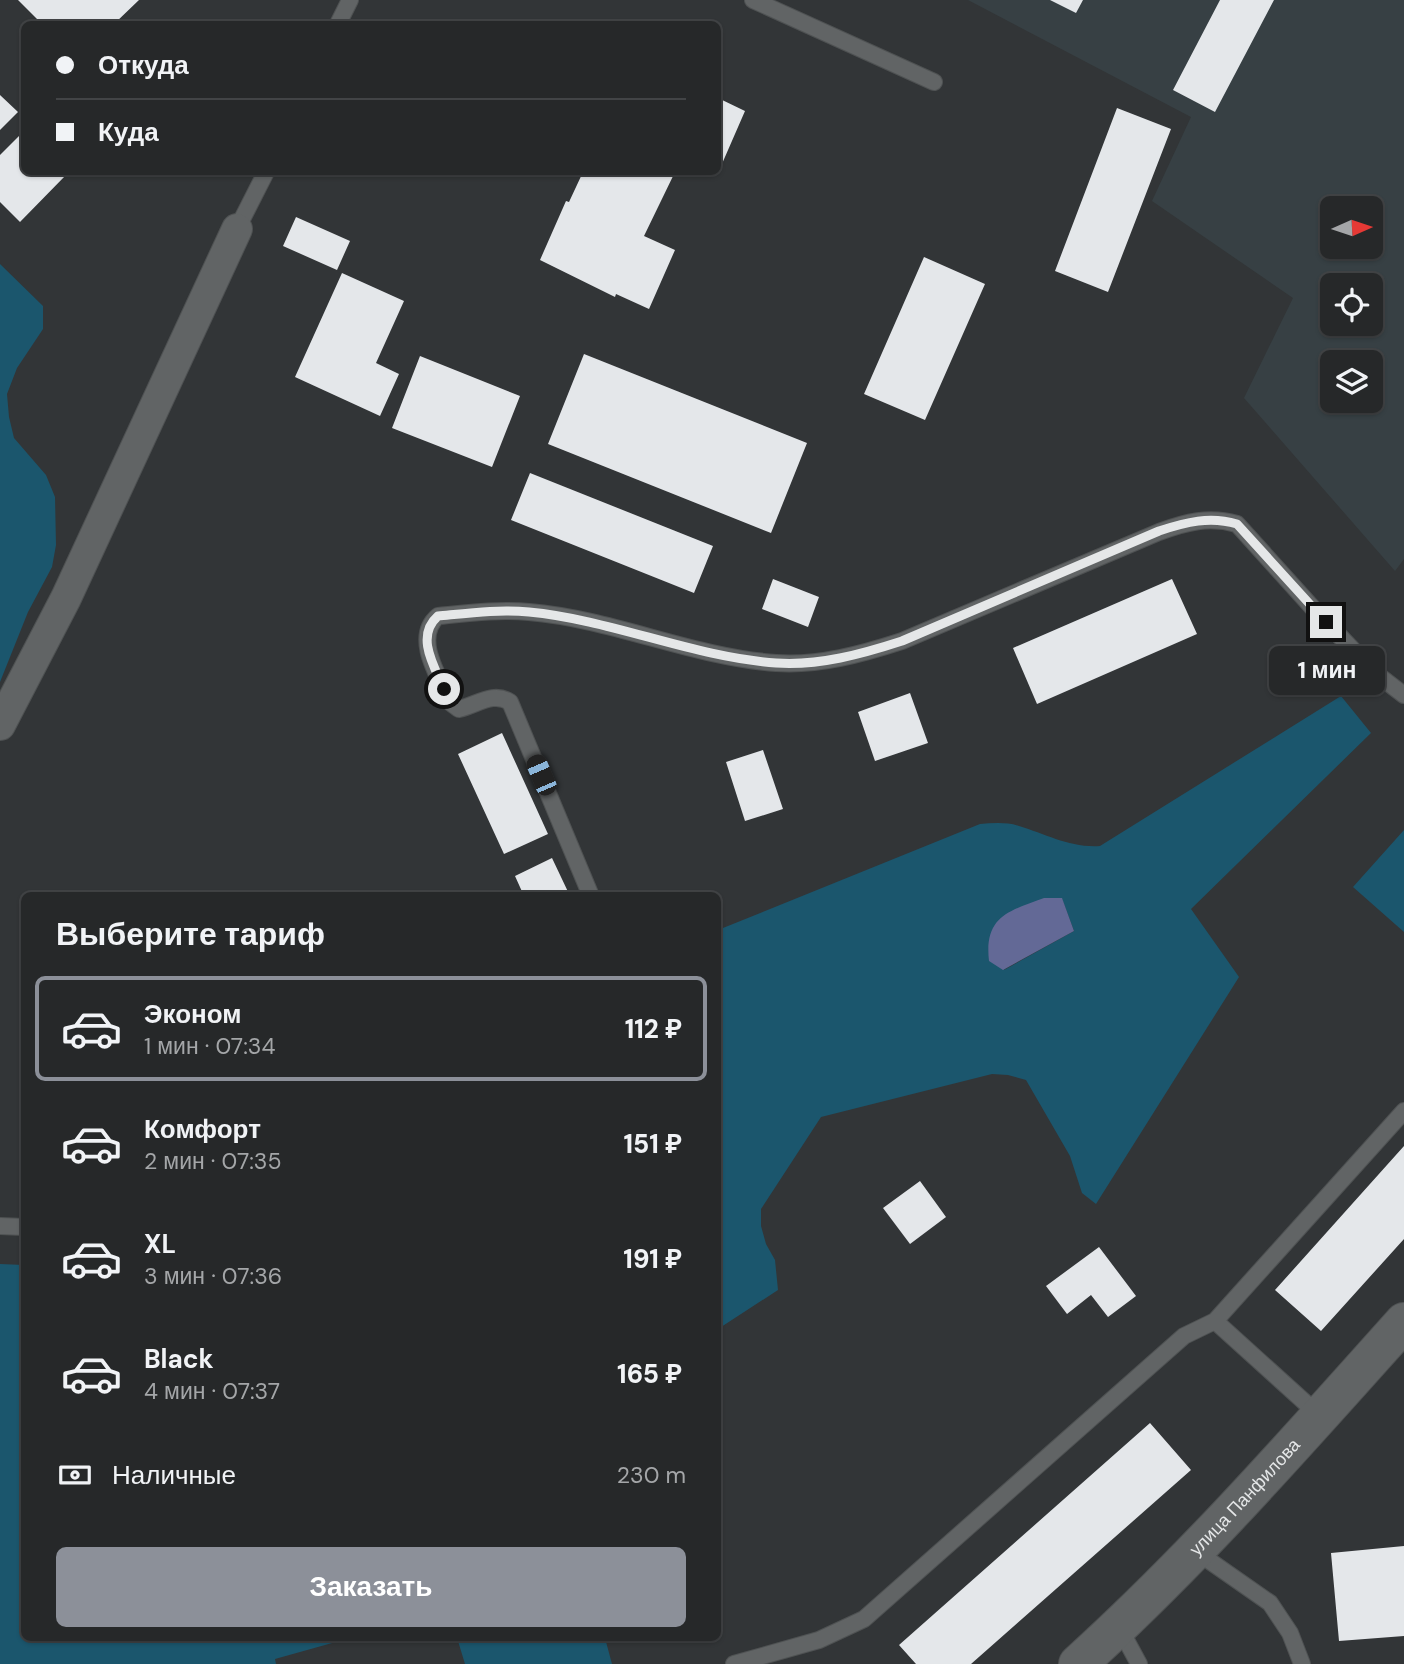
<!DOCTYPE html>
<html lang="ru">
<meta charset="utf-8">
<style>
body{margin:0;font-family:"DM Sans",sans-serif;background:#323435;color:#f1f3f6;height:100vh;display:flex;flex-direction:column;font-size:26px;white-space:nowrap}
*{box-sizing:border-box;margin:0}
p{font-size:23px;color:#a4a6a8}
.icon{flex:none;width:38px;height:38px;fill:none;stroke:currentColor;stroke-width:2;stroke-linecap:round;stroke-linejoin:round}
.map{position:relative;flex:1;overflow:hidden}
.drawer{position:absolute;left:21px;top:892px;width:700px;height:749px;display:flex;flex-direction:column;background:#262829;border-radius:10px;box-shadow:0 2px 5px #0004,0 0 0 2px #424446}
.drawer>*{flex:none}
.guide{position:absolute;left:21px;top:21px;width:700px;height:154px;border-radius:10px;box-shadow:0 2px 5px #0004,0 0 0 2px #424446;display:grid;align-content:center;height:154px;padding:0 35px;background:#262829}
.needle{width:46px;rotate:87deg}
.controls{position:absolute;left:1320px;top:196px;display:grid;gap:14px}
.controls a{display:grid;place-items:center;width:63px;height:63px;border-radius:10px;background:#262829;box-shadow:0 2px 5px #0004,0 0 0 2px #424446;font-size:35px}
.end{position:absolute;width:32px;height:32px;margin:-16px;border:9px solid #e5e7e8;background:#111;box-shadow:0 0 0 4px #111}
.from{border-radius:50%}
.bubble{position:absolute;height:49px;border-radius:10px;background:#262829;box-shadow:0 2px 5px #0004,0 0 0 2px #424446;font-size:23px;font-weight:800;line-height:49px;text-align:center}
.car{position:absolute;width:21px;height:42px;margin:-21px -10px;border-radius:9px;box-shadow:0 0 5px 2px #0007;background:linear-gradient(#222 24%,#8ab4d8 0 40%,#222 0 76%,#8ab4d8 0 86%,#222 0)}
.guide b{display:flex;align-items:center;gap:24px;height:66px;font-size:26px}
.guide b+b{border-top:2px solid #424446}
.guide i{width:18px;height:18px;background:#f1f3f6}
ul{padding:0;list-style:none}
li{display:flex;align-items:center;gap:21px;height:105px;margin:0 14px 10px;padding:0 21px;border:4px solid transparent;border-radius:10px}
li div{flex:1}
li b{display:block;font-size:26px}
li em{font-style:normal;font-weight:800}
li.current{border-color:#8c9099}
li>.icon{width:63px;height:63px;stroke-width:1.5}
h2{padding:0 35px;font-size:32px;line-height:84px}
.pay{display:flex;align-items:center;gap:18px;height:77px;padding:0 35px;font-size:26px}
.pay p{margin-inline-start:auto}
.primary-button{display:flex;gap:14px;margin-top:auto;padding:14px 35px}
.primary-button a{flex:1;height:80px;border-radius:10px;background:#8c9099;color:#fff;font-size:28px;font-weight:800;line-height:80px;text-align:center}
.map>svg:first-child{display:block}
.built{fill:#374044;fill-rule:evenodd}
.green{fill:#1b566d;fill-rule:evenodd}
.water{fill:#636996}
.building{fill:#e4e7ea}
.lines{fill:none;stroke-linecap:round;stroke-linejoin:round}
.service-casing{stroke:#4f5253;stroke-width:18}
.minor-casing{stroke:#4f5253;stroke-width:32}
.tertiary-casing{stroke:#4f5253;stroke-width:40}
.service{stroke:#616465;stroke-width:16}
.minor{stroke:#616465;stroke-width:30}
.tertiary{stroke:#616465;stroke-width:38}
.route{stroke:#e5e7e8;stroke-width:9}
.labels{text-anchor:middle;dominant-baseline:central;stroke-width:7;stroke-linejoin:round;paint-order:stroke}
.street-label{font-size:18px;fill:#e5e7e8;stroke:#1b1d1d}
</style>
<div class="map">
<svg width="1404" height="1664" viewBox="0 0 1404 1664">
<rect width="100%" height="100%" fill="#323537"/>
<path class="built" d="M 968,0 L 1404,0 L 1404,559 L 1395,571 L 1244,398 L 1293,298 L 1152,201 L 1191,117 ZM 1332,208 L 1370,208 L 1370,247 L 1332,247 ZM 1332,285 L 1370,285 L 1370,324 L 1332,324 ZM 1332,362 L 1370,362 L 1370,401 L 1332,401 Z"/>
<path class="green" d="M 0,264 L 43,306 L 43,329 L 17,368 L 7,394 L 9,417 L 14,438 L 46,475 L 55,497 L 56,545 L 52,567 L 28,612 L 0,682 Z
M 1341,696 L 1371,733 L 1191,909 L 1239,977 L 1096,1204 L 1082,1193 L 1070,1156 L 1026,1080 L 1008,1075 L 992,1074 L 821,1117 L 761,1209 L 761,1226 L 766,1244 L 775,1260 L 778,1290 L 718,1329 L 718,930 L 980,824 C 993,823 1007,822 1019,826 C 1046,834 1070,848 1100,846 ZM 1062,899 L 1074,931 L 1004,970 Z
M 1404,830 L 1404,932 L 1353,887 Z
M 0,1264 L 24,1265 L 24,1638 L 350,1638 L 275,1659 L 276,1664 L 0,1664 Z
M 471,1638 L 605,1638 L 612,1664 L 465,1664 L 458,1641 Z"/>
<path class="water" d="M 1044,898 L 1062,898 L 1074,931 L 1003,970 L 989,961 C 984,917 1008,911 1044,898 Z"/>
<path class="building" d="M 18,0 L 139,0 L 114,24 L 42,24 Z
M 1050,0 L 1083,0 L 1076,13 Z
M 1220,0 L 1274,0 L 1215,112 L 1173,90 Z
M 0,95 L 18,112 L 0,130 Z
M 718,98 L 745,111 L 718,173 Z
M 1117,108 L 1171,129 L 1108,292 L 1055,271 Z
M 22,133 L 24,136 L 24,172 L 61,172 L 65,176 L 20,222 L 0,202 L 0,155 Z
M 583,172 L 675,172 L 644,236 L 675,250 L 649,309 L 616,294 L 615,297 L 540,260 L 566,201 L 569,202 Z
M 296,217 L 350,241 L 337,270 L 283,246 Z
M 924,257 L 985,284 L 925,420 L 864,394 Z
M 342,273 L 404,301 L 376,363 L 399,374 L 380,416 L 295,377 Z
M 584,354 L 807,443 L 771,533 L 548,444 Z
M 420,356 L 520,396 L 492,467 L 392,428 Z
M 530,473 L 713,546 L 694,593 L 511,520 Z
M 773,579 L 819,597 L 808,627 L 762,609 Z
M 1172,579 L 1197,634 L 1037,704 L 1013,648 Z
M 910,693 L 928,743 L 875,761 L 858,712 Z
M 502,733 L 548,834 L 504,854 L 458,754 Z
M 763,750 L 783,809 L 745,821 L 726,762 Z
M 552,858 L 570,896 L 524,896 L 515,876 Z
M 1404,1146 L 1404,1239 L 1321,1331 L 1275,1290 Z
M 920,1181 L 946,1217 L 910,1244 L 883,1208 Z
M 1099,1247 L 1136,1296 L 1108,1317 L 1091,1295 L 1067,1314 L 1046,1286 Z
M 1150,1423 L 1191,1470 L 971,1664 L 916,1664 L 899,1645 Z
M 1404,1546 L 1404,1636 L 1339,1641 L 1331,1553 Z"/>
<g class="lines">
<defs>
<path id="service" d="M 753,0 L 934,82
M 338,24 L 350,0
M 237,229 L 266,172
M 591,896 L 510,702 C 493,691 477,705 459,709 L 451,703 C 440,679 412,638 438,616 C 468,613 499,609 529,612 C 613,619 692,657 776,663 C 819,666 862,654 902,641 L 1159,532 C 1186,522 1209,516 1237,524 L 1311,606 L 1374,672 L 1404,695
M 0,1226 L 24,1227
M 1215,1321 L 1404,1111
M 1194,1550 L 1270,1603 L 1290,1633 L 1302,1664
M 1119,1627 L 1139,1664
M 734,1664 L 819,1640 L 864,1619 L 1184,1336 L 1215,1321 L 1320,1416"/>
<path id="minor" d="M 0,725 L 66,598 L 237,229"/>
<g id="tertiary">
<path id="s1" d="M 1078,1664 C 1195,1558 1299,1439 1404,1322"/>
</g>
</defs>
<use href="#service" class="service-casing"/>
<use href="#minor" class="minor-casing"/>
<use href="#tertiary" class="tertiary-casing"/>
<use href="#service" class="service"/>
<use href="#minor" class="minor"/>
<use href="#tertiary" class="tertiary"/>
</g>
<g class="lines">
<path class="route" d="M 444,689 C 434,666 415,636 438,616 C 469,613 499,609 529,612 C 613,620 692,657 776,663 C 819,666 862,654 902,641 L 1159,531 C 1186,522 1210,516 1237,524 L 1326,622"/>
</g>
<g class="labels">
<g class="street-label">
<text stroke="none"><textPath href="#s1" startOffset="236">улица Панфилова</textPath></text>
</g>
</g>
</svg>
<div class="controls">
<a><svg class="needle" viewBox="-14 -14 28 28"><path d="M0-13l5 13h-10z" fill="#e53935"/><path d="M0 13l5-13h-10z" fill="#a4a6a8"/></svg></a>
<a><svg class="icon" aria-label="locate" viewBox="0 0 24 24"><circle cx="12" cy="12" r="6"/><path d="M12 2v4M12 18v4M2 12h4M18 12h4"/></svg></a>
<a><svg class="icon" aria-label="layers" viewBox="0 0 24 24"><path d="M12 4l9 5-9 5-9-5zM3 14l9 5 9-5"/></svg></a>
</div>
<i class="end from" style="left:444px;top:689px"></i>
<i class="end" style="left:1326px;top:622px"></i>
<div class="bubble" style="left:1269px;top:646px;width:116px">1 мин</div>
<i class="car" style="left:541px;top:775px;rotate:337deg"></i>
<div class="guide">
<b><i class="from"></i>Откуда</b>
<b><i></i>Куда</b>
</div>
<section class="drawer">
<h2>Выберите тариф</h2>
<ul>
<li class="current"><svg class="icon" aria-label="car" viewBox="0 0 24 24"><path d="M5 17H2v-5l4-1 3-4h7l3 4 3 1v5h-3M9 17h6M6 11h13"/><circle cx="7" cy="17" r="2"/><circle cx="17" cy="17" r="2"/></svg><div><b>Эконом</b><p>1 мин · 07:34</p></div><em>112 ₽</em></li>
<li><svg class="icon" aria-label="car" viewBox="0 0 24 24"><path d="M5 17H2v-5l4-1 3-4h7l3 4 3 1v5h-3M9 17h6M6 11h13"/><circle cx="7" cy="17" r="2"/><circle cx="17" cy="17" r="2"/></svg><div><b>Комфорт</b><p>2 мин · 07:35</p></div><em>151 ₽</em></li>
<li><svg class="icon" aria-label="car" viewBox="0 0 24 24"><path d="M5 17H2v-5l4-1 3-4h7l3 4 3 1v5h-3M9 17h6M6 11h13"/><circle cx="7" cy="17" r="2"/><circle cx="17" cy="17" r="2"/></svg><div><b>XL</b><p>3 мин · 07:36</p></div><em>191 ₽</em></li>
<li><svg class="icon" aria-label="car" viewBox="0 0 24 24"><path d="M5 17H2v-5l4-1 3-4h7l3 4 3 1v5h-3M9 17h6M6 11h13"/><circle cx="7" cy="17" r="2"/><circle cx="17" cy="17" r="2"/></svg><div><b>Black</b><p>4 мин · 07:37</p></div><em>165 ₽</em></li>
</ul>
<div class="pay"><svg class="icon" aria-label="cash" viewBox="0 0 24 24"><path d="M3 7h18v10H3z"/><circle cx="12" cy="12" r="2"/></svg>Наличные<p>230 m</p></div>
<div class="primary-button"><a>Заказать</a></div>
</section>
</div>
